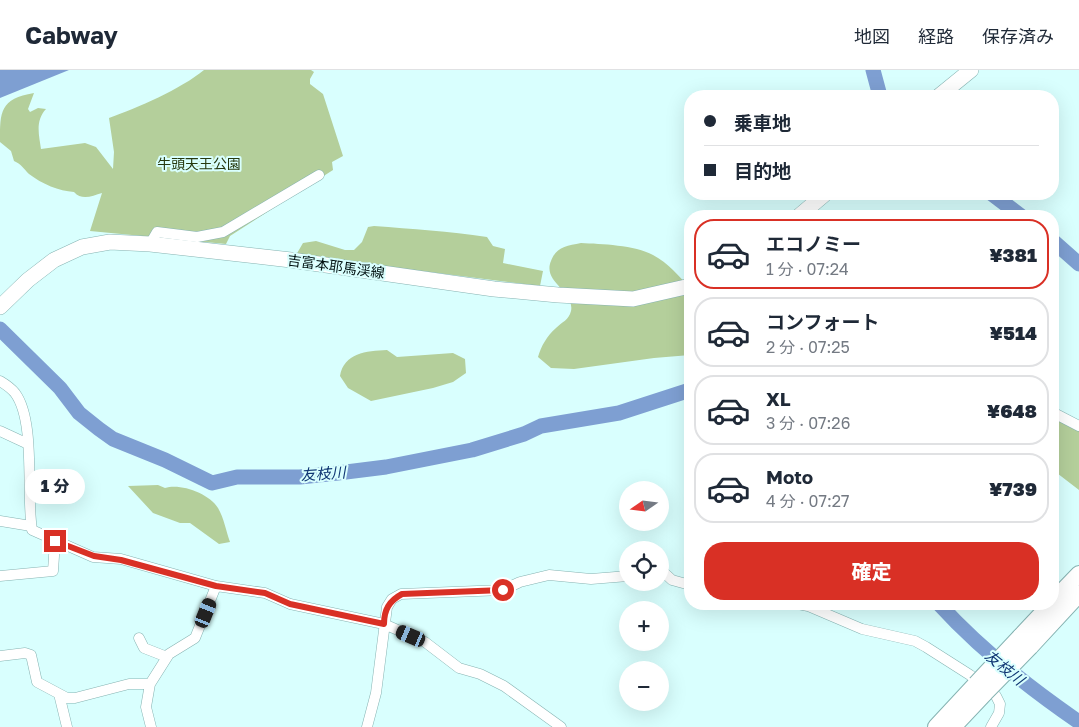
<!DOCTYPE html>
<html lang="ja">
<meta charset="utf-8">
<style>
body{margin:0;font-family:"Golos Text","Noto Sans JP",sans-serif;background:#f2f2f3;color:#1f2937;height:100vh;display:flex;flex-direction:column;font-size:19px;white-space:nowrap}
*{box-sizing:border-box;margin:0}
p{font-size:16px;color:#747a83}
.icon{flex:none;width:28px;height:28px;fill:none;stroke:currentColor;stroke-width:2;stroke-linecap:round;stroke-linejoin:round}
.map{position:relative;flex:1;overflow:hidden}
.details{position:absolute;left:684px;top:140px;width:375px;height:400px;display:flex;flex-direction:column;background:#fff;border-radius:20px;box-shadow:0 5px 20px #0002}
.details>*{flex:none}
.banner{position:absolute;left:684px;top:20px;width:375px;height:110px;border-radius:20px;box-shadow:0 5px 20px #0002;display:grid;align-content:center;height:110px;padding:0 20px;background:#fff}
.needle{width:32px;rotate:256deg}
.controls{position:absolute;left:619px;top:411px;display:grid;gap:10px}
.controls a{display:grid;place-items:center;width:50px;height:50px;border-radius:50%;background:#fff;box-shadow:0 5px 20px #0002;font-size:25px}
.end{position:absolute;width:22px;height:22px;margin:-11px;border:6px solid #d93025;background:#fff;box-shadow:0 0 0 2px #fff}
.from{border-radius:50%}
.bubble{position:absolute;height:35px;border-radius:18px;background:#fff;box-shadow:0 5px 20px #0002;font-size:16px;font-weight:800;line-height:35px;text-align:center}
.car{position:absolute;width:15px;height:30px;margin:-15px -8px;border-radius:6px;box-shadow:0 0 4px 1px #0007;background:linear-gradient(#222 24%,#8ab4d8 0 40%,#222 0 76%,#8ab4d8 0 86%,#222 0)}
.banner b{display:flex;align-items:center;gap:18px;height:48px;font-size:19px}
.banner b+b{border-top:1px solid #e0e1e3}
.banner i{width:12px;height:12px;background:#1f2937}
ul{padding:9px 0 0;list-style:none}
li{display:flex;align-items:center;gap:15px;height:70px;margin:0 10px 8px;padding:0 10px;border:2px solid #e0e1e3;border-radius:20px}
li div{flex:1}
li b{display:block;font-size:19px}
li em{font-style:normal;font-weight:800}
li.active{border-color:#d93025}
li>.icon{width:45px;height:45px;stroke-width:1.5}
.cta{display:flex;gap:10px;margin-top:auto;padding:10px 20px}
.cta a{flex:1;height:58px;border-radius:20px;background:#d93025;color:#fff;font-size:20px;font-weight:800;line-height:58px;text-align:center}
header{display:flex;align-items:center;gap:30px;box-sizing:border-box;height:70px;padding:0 25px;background:#fff;border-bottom:1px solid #e0e1e3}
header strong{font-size:24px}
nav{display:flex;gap:28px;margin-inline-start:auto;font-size:18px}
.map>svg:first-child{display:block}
.green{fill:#b4cf9b}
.water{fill:#7e9fd2}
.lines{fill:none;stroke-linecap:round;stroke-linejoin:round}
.river{stroke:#7e9fd2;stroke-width:15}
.minor-casing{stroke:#86b3b2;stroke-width:11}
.primary-casing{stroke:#86b3b2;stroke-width:16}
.trunk-casing{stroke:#86b3b2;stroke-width:18}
.minor{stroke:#fff;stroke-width:10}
.primary{stroke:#fff;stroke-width:15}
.trunk{stroke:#fff;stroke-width:16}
.trunk-bridge-casing{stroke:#86b3b2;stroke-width:18;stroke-linecap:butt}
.trunk-bridge{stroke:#fff;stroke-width:16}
.route{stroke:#d93025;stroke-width:6}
.labels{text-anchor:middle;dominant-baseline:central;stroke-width:4;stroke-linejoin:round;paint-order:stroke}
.park-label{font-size:14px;fill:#26380e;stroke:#d9fffe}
.street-label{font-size:14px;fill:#021111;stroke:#d9fffe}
.water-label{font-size:15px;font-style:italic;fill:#0f3673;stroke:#d9fffe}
</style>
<header>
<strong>Cabway</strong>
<nav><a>地図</a><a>経路</a><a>保存済み</a></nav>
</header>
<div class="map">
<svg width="1079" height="657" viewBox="0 0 1079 657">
<rect width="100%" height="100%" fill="#d9fffe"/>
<path class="green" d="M 204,0 L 311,0 L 314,2 L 310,9 L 310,14 L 323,24 L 343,86 L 332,92 L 333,100 L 230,166 L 226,174 L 90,161 L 102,123 C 92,126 82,131 74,122 C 59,121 42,114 29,104 C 24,99 21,94 14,91 L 11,81 L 0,72 C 0,41 0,29 34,23 L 28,39 L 30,42 L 38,38 L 46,39 C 35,51 39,65 41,79 L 85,73 L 96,77 L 113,99 L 114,82 L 109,48 C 137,38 181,19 204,0 Z
M 374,156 C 412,159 449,161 487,167 L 493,176 L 505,179 L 503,193 L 543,201 L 540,216 L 296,185 L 303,173 L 316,171 L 345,180 L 354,180 L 362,172 L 368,157 Z
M 581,173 C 601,174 635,175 653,185 C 668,193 679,206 690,218 L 690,285 L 654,288 L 574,299 L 551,298 L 538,287 C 541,276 547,266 556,258 C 562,252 569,250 571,241 C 575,221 542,212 551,191 C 556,177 566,176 581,173 Z
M 387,280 L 397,287 L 453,283 L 465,289 L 466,303 L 453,312 L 433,318 L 371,331 L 348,318 L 340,306 C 344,283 366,281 387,280 Z
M 1052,340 L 1079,357 L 1079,420 L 1053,400 Z
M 158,415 L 165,418 C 180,413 209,423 218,438 C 224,448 226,461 230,472 L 219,474 L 190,453 L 180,453 L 153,443 L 128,416 Z"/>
<path class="water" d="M 0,0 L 69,0 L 0,28 Z"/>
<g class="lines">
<path class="river" d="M 873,0 L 880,26
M 992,124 L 1021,146
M 1052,170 L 1079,194
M 0,259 L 60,318 L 79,343 L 99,359 L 113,369 L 165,390 L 212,413 L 237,407 L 300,407 L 338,403 L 386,397 L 472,380 L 524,364 L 541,356 L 619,343 L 690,320
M 939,534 C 980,579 1028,617 1079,652"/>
<defs>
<path id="minor" d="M 150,174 L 157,162 L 197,167 L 223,162 L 319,105
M 0,311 C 5,314 11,318 15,323 C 36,351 26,424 32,460 L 93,487 L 121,489 L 216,516 L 265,523 L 290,534 L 384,554 L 425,572 L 459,598 L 480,604 L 504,616 L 561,657
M 1052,342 L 1079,356
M 0,361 L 28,374
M 0,451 L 31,456
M 660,499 L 672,510 L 690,515
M 0,506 L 53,501 L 55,471
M 798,534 L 808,536 L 862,559 L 915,571 L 926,577 L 970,605 L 996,626 L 1000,634 L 999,643 L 991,657
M 139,568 L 144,578 L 167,587
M 0,586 L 25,583 L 31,585 L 37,612 L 67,628 L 75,628 L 129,614 L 150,614
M 59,624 L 67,657
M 151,657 L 146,637 L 150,614 L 169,584 L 195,568 L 216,516
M 367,657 L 376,623 L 387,537 L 392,529 L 401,524 L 503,520 L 520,512 L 549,505 L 591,509 L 628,506"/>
<path id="primary" d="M 939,26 L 971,0
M 799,146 L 825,124
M 0,237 L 28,210 L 54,190 L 82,177 L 110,172 L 150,174 L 291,190 L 494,219 L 558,225 L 633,229 L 690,216"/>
<path id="trunk" d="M 1052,532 L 1079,504
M 1020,567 L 1051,534
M 1030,577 L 1079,524
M 936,657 L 976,614
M 953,657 L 985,623"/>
</defs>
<use href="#minor" class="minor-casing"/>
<use href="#primary" class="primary-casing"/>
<use href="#trunk" class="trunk-casing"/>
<use href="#minor" class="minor"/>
<use href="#primary" class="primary"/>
<use href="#trunk" class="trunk"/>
<defs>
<path id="trunk-bridge" d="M 976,614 L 1020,567
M 985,623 L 1030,577"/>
</defs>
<use href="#trunk-bridge" class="trunk-bridge-casing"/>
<use href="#trunk-bridge" class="trunk-bridge"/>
</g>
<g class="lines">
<path class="route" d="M 55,471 L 94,486 L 121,490 L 216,516 L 265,523 L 290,534 L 384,554 C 384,540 389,531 402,524 L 503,520"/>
</g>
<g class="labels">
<g class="park-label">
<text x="199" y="93">牛頭天王公園</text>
</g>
<g class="street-label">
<text transform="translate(336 196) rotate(8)">吉富本耶馬渓線</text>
</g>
<g class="water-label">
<text transform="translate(323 403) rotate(-4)">友枝川</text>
<text transform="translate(1005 597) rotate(39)">友枝川</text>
</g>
</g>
</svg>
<div class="controls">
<a><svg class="needle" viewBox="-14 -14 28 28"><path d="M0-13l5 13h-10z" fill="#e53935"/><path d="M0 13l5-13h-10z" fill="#747a83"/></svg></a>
<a><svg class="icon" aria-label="locate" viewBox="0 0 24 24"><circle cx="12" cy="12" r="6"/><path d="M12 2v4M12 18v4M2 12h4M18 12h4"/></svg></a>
<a>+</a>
<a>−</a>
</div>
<i class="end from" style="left:503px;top:520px"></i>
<i class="end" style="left:55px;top:471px"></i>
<div class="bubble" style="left:25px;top:399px;width:60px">1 分</div>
<i class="car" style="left:206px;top:543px;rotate:22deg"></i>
<i class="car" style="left:411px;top:566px;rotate:293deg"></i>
<div class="banner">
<b><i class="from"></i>乗車地</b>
<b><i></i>目的地</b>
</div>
<section class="details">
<ul>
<li class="active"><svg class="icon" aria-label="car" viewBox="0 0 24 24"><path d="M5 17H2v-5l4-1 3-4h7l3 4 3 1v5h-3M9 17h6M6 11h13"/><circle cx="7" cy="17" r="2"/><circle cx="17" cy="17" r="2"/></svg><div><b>エコノミー</b><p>1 分 · 07:24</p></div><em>¥381</em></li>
<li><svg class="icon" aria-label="car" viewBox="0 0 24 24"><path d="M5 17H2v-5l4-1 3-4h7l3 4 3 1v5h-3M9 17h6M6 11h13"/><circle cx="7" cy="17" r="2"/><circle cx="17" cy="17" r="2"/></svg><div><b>コンフォート</b><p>2 分 · 07:25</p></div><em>¥514</em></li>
<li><svg class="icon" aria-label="car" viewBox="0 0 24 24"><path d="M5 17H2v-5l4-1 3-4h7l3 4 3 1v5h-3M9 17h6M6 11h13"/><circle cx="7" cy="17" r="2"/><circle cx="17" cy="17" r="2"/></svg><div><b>XL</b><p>3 分 · 07:26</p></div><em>¥648</em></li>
<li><svg class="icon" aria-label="car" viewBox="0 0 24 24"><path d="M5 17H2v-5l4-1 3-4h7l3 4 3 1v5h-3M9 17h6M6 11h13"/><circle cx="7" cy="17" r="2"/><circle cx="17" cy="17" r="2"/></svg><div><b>Moto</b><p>4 分 · 07:27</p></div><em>¥739</em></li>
</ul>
<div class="cta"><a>確定</a></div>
</section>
</div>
